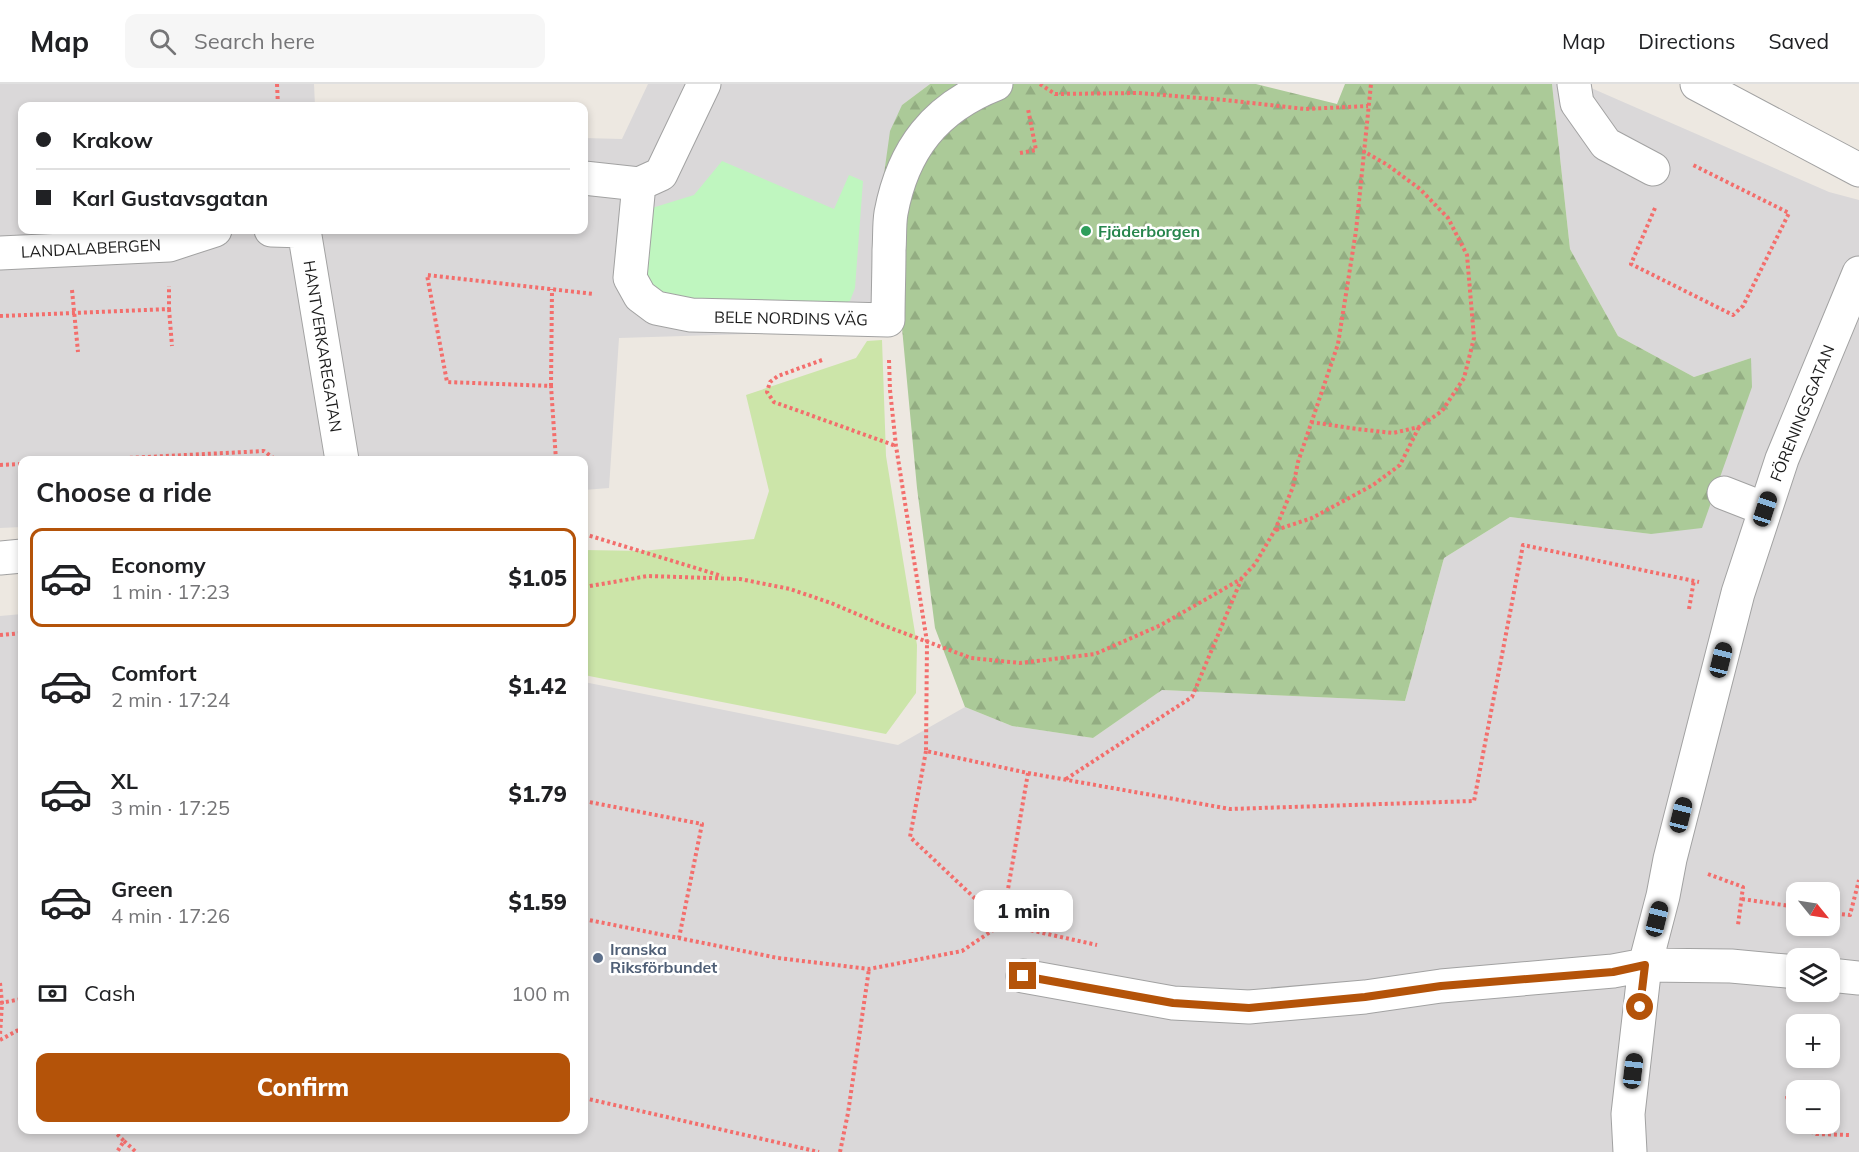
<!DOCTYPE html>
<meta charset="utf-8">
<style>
body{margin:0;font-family:Mulish,sans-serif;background:#f6f6f6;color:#202124;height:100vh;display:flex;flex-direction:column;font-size:22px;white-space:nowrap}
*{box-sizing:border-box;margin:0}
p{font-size:20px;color:#757577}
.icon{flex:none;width:33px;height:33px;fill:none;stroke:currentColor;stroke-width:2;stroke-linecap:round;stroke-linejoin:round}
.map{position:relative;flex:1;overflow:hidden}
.panel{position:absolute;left:18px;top:372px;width:570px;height:678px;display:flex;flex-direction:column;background:#fff;border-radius:12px;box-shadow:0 3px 9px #0003}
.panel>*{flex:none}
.banner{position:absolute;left:18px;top:18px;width:570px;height:132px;border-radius:12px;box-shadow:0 3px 9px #0003;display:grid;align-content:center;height:132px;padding:0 18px;background:#fff}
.needle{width:39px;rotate:120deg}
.fabs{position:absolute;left:1786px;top:798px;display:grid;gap:12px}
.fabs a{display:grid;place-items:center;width:54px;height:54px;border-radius:12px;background:#fff;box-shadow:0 3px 9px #0003;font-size:30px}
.end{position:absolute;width:27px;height:27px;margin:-14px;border:8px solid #b45309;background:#fff;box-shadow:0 0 0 3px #fff}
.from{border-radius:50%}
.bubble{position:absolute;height:42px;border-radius:12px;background:#fff;box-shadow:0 3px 9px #0003;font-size:20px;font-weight:800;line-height:42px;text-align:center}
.car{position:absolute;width:18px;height:36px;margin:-18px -9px;border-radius:8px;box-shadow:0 0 4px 2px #0007;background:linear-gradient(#222 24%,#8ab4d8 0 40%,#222 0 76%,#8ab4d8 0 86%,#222 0)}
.banner b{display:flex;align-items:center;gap:21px;height:57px;font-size:22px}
.banner b+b{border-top:2px solid #e0e0e0}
.banner i{width:15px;height:15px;background:#202124}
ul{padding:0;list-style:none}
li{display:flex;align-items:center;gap:18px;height:99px;margin:0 12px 9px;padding:0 6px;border:3px solid transparent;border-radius:12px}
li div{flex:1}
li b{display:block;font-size:22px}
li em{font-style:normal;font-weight:800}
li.selected{border-color:#b45309}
li>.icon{width:54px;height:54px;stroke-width:1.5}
h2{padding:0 18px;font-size:27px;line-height:72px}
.pay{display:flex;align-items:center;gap:15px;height:66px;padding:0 18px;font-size:22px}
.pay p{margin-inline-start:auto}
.cta{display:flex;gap:12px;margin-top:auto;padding:12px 18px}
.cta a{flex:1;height:69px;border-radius:12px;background:#b45309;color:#fff;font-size:24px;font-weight:800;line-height:69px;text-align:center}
header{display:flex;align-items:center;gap:36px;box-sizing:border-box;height:84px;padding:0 30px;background:#fff;border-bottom:2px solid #e0e0e0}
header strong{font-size:28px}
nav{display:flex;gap:33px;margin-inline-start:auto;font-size:21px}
.search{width:420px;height:54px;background:#f6f6f6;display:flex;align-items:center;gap:15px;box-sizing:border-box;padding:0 21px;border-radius:12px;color:#757577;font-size:22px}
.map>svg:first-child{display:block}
.residential{fill:#dad8d9;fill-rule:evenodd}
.grass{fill:#cce5a9}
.forest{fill:url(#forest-firs)}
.park{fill:#bff6bf}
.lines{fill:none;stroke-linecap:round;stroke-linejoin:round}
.minor-casing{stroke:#a2a2a2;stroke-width:35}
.path{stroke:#f36e6c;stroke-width:4;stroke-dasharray:3 3;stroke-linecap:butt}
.minor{stroke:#fff;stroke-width:33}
.route{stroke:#b45309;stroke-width:8}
.leisure-dot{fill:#2e9e5b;stroke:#fff;stroke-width:2}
.service-dot{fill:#5c6f8a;stroke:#fff;stroke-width:2}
.labels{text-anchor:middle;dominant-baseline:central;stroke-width:5;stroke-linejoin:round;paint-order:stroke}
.leisure-label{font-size:16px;font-weight:bold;fill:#27864d;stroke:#fff;text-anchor:start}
.street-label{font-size:16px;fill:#1b1b1b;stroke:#fff}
.service-label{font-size:16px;font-weight:bold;fill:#4e5e75;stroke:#fff;text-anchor:start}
</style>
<header>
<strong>Map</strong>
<div class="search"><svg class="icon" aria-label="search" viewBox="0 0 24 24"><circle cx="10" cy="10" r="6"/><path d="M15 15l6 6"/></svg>Search here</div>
<nav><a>Map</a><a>Directions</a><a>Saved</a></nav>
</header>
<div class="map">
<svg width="1859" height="1068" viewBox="0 0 1859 1068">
<defs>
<pattern id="forest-firs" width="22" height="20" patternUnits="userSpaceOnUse" patternTransform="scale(1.5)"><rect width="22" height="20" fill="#abca98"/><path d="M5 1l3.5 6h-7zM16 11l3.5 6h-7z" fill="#93ad82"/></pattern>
</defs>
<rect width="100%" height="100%" fill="#ede8e1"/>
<path class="residential" d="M 0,0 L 314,0 L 315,22 L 22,22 L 22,146 L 584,146 L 584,54 L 622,55 L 648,0 L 930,0 L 902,21 L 876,148 L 902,244 L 878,246 L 619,254 L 609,404 L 584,406 L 584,376 L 22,376 L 22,443 L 0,444 Z
M 1552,0 L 1582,0 L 1829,108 L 1859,116 L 1859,1068 L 0,1068 L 0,532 L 22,530 L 22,1046 L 584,1046 L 584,598 L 898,661 L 965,623 L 1012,642 L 1093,654 L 1162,606 L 1405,617 L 1444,474 L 1510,433 L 1651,450 L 1751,274 L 1694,293 L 1618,252 L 1570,165 ZM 1797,808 L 1830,808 L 1830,842 L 1797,842 ZM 1797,874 L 1830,874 L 1830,908 L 1797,908 ZM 1797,940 L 1830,940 L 1830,974 L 1797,974 ZM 1797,1006 L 1830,1006 L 1830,1040 L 1797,1040 Z"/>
<path class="grass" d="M 882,256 L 886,372 L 917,561 L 916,609 L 886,650 L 584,591 L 584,466 L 643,467 L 754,455 L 769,407 L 746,311 L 856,274 L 867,257 Z"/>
<path class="forest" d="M 930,0 L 1256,0 L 1337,20 L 1345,0 L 1552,0 L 1570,165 L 1618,252 L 1694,293 L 1751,274 L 1752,303 L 1702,444 L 1651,450 L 1510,433 L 1444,474 L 1405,617 L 1162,606 L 1093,654 L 1012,642 L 965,623 L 935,544 L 917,404 L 902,244 L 876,148 L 890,47 L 902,21 Z"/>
<path class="park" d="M 722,77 L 834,125 L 849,91 L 863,97 L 855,204 L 850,217 L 837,222 L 669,217 L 652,203 L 643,184 L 652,124 L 694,111 Z"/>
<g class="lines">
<defs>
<path id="minor" d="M 1574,0 L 1577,19 L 1606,60 L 1653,85
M 1697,0 L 1859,86
M 584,94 L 639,100 L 661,90 L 704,0
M 639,100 L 630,194 L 640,212 L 656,224 L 691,231 L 888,236 C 888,213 889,190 889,166 C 890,154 889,141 891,129 C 903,65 935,24 996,0
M 271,146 L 304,147
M 304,146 L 342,376
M 0,169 L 169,161 L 215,146
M 1724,409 L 1765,425
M 0,474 L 22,472
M 1830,891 L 1859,894
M 1023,892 L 1173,919 L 1249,923 L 1365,913 L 1441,902 L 1613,887 L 1645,881 L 1731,882 L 1797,888
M 1630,1068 L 1628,1030 L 1645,881 L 1663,812 L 1670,775 L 1738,509 L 1782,375 L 1859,189"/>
</defs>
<use href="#minor" class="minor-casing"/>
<path class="path" d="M 277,0 L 278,22
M 1040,0 L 1055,10 L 1138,9 L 1225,16 L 1305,25 L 1368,22
M 1020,69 L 1036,66 L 1028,25
M 1655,124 L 1631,180 L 1733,231 L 1743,222 L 1789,129 L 1693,81
M 72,206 L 78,268
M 169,225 L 172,262
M 0,232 L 169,225 L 169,202
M 822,276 L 778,292 L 770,298 L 767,308 L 774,318 L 896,362
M 889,276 L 890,306 L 896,362 L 927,558 L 926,667 L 1028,689 L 1002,840
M 551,302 L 552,205
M 1311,338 L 1357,345 L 1393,349 L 1419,343 L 1442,327 L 1464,294 L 1474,254 L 1467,171 L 1448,134 L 1420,105 L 1386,80 L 1363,67
M 88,376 L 264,367 L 276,376
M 556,376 L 551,302 L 447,298 L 427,191 L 594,210
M 0,381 L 22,380
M 1276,446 L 1312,434 L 1373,401 L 1400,381 L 1419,343
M 584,450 L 722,492
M 584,503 L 648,492 L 740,495 L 790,505 L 831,519 L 885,542 L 971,574 L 1020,579 L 1095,570 L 1161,541 L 1241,495 L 1255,480 L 1275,446 L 1293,403 L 1298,378 L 1338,260 L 1356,147 L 1371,0
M 1689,525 L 1694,496
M 0,551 L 22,549
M 926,667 L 910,753 L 1001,839
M 1028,689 L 1230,725 L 1474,717 L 1523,461 L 1699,498
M 1066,695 L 1192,613 L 1241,496
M 584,717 L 702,740 L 679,854
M 1708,790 L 1743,803 L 1738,841
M 1742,815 L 1797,823
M 1830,829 L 1850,831 L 1859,796
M 584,835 L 778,874 L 869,885 L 962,867 L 1002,840 L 1097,861
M 0,899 L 2,919 L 0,951
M 0,919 L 22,915
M 0,956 L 22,944
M 1787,1012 L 1791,1038 L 1816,1050 L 1849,1051
M 584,1014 L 819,1068
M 113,1046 L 124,1057 L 117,1068
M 124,1057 L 136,1068
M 840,1068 L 848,1029 L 869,885"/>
<use href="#minor" class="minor"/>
</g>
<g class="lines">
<path class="route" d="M 1023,892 L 1173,919 L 1249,924 L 1365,913 L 1441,902 L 1613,888 L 1645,881 L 1640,923"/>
</g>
<circle class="leisure-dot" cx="1086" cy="147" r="6"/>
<circle class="service-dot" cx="598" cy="874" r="6"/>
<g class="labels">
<g class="leisure-label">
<text x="1098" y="147">Fjäderborgen</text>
</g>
<g class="street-label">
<text transform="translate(91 164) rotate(-3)">LANDALABERGEN</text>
<text transform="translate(791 234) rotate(1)">BELE NORDINS VÄG</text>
<text transform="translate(323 262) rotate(81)">HANTVERKAREGATAN</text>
<text transform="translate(1802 329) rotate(-68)">FÖRENINGSGATAN</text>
</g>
<g class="service-label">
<text x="610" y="865">Iranska<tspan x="610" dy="18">Riksförbundet</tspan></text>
</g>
</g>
</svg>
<div class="fabs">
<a><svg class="needle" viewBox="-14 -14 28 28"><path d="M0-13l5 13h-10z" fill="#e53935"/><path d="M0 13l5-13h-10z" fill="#757577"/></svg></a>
<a><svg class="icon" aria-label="layers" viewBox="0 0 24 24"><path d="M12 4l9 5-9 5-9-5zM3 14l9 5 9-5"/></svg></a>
<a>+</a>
<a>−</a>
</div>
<i class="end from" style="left:1640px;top:923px"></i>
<i class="end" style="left:1023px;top:892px"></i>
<div class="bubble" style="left:974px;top:806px;width:99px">1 min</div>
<i class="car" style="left:1765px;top:425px;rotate:18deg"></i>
<i class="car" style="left:1721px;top:576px;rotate:14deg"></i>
<i class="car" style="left:1681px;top:731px;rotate:14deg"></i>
<i class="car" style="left:1657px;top:835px;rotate:14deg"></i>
<i class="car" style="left:1633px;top:987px;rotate:7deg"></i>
<div class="banner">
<b><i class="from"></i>Krakow</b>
<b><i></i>Karl Gustavsgatan</b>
</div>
<section class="panel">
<h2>Choose a ride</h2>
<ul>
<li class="selected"><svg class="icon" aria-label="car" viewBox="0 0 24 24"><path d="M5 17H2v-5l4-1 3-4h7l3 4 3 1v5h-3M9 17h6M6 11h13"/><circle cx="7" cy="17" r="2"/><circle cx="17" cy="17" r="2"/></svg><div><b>Economy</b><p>1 min · 17:23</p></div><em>$1.05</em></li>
<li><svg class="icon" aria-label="car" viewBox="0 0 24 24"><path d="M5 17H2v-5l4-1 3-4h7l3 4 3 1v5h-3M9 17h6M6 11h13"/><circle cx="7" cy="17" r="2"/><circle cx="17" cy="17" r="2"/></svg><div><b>Comfort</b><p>2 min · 17:24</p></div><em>$1.42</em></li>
<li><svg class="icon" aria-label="car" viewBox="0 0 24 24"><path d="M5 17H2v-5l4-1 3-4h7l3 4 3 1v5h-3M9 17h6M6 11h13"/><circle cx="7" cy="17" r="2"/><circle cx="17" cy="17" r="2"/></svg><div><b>XL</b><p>3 min · 17:25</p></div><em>$1.79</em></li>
<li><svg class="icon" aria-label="car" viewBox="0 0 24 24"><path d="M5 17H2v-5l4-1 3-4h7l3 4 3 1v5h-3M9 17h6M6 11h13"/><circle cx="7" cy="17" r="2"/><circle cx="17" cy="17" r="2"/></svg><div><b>Green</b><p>4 min · 17:26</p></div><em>$1.59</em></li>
</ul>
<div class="pay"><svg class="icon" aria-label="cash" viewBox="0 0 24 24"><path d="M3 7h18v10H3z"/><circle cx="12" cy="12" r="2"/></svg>Cash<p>100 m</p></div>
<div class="cta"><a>Confirm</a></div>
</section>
</div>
